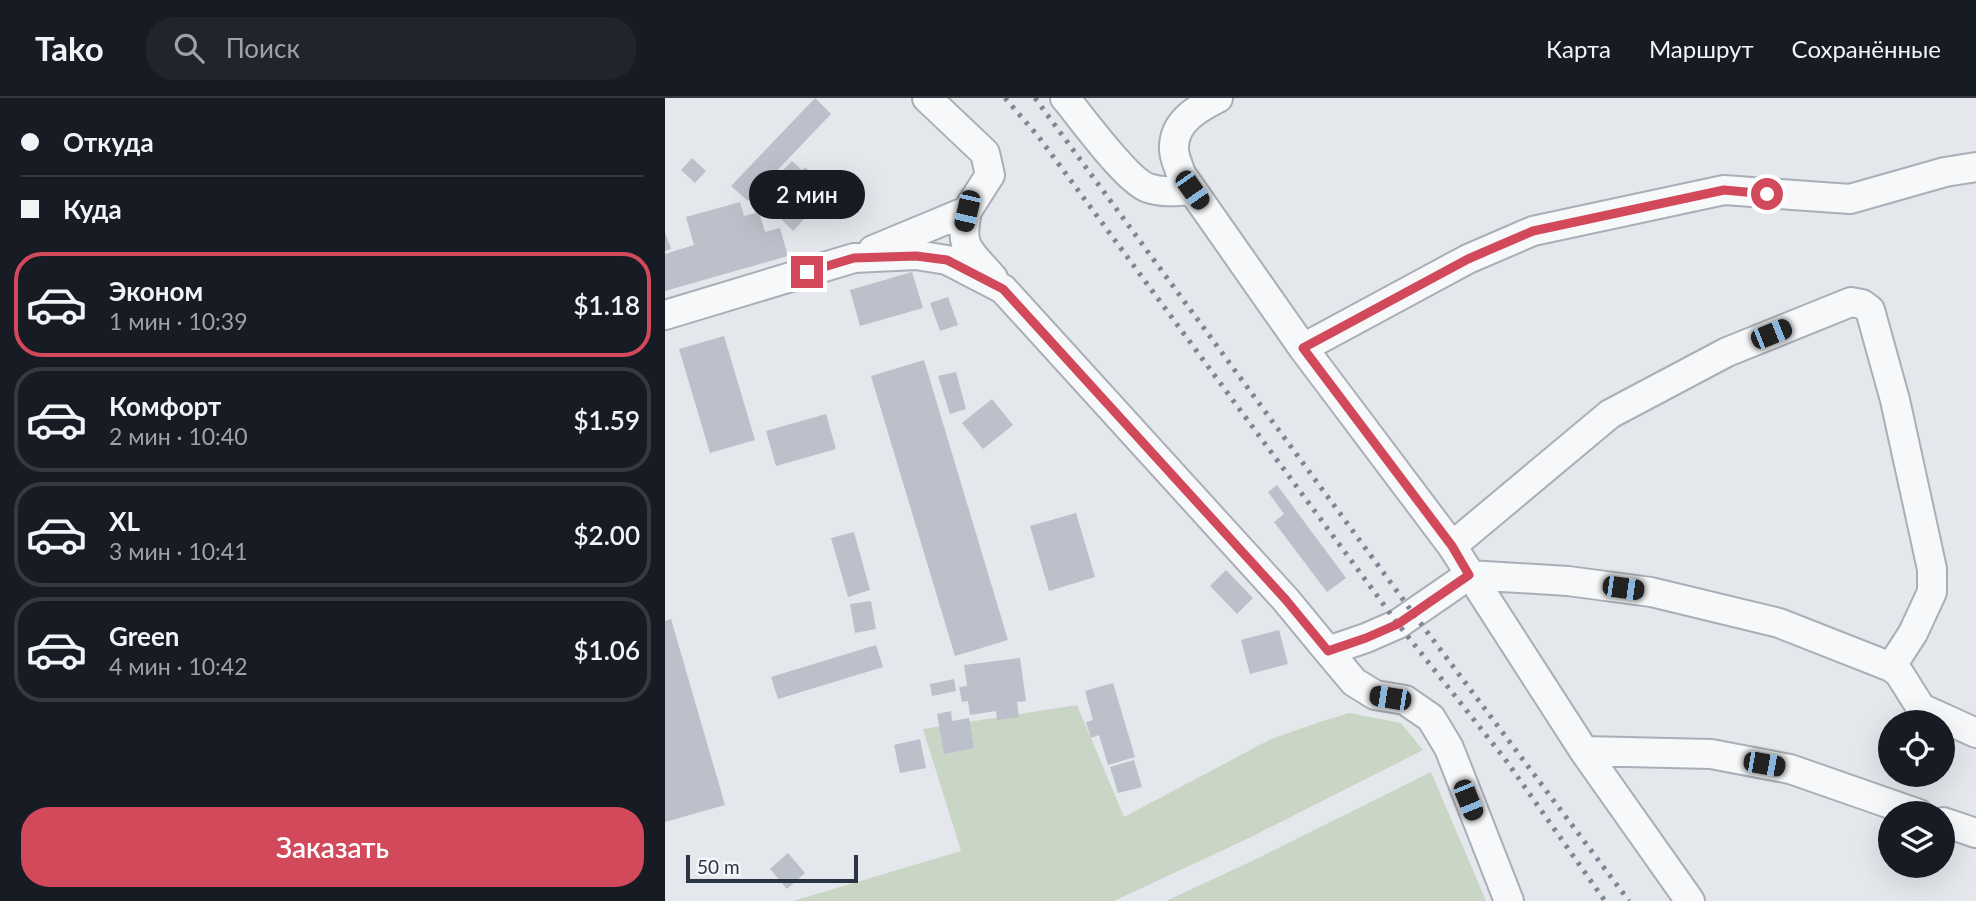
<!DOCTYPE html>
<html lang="ru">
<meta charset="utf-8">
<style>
body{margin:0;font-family:Lato,sans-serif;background:#20242c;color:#f1f3f6;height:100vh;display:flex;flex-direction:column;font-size:26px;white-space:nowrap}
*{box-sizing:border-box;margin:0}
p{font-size:23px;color:#9ea1a6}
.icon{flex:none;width:38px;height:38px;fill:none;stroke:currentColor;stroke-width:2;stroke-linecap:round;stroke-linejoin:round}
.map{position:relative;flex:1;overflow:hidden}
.panel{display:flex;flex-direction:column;background:#171b24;width:665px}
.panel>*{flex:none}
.top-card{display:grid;align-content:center;height:154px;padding:0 21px;background:#171b24}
.tools{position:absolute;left:1213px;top:612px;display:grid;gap:14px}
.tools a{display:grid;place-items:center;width:77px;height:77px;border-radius:50%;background:#171b24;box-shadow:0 7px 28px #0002;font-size:35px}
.scale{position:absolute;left:21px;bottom:18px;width:172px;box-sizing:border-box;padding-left:7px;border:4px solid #2b3445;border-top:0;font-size:19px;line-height:24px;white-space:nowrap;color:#2b3445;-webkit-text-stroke:5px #f4f6f9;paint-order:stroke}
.end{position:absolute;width:32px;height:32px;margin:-16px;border:9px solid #d1495b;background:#fff;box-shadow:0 0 0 4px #fff}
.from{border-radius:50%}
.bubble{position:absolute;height:49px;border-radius:24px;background:#171b24;box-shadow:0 7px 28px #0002;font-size:23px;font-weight:600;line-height:49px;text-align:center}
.car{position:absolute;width:21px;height:42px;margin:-21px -10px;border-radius:9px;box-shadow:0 0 5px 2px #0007;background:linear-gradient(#222 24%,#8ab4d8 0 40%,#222 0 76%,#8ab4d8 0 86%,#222 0)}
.top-card b{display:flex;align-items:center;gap:24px;height:66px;font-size:26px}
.top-card b+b{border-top:2px solid #363941}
.top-card i{width:18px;height:18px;background:#f1f3f6}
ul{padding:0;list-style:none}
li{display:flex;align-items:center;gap:21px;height:105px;margin:0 14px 10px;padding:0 7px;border:4px solid #363941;border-radius:28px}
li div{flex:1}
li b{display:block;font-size:26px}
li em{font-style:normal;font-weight:600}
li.selected{border-color:#d1495b}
li>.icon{width:63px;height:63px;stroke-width:1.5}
.button{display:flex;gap:14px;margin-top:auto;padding:14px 21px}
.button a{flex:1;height:80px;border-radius:28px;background:#d1495b;color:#fff;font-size:28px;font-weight:600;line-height:80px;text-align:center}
header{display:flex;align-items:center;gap:42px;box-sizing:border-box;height:98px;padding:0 35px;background:#171b24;border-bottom:2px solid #363941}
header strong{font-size:33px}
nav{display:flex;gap:38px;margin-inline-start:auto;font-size:24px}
.search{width:490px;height:63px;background:#20242c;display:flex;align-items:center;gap:18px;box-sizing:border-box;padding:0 24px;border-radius:28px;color:#9ea1a6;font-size:26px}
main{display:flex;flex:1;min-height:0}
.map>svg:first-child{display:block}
.green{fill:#c9d6c5}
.building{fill:#bbc0ca}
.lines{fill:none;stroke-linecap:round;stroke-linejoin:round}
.minor-casing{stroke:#a9aeb7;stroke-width:32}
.minor{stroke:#f7f8fa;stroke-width:28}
.rail{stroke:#7d8696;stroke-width:5;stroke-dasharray:3.5 7;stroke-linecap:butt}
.route{stroke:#d1495b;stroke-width:9}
</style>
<header>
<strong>Tako</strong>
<div class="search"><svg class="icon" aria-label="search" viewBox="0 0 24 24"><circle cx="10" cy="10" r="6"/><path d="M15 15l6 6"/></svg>Поиск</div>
<nav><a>Карта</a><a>Маршрут</a><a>Сохранённые</a></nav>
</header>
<main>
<section class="panel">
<div class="top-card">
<b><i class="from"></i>Откуда</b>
<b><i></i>Куда</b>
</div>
<ul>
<li class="selected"><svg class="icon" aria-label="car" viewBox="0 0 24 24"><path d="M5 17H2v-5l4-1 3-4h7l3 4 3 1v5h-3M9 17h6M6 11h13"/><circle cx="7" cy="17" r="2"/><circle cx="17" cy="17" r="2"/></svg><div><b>Эконом</b><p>1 мин · 10:39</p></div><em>$1.18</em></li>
<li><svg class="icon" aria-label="car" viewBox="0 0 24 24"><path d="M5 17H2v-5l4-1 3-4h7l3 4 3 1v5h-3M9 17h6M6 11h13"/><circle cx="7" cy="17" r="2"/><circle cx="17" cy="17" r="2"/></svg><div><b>Комфорт</b><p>2 мин · 10:40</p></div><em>$1.59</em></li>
<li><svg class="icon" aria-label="car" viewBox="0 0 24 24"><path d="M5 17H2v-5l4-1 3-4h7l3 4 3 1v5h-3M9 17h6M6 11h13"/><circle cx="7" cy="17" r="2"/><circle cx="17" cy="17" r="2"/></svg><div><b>XL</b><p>3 мин · 10:41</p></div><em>$2.00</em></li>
<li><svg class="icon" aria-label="car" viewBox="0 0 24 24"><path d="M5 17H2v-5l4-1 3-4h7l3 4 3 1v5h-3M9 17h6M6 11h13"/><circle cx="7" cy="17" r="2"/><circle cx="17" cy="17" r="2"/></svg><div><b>Green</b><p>4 мин · 10:42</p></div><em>$1.06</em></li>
</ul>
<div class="button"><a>Заказать</a></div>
</section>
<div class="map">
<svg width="1311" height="803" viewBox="0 0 1311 803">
<rect width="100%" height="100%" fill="#e4e7ec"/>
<path class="green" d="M 412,607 L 459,719 L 606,641 L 655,624 L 684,615 L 736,625 L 758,652 L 584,740 L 449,803 L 128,803 L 296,753 L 258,631 Z
M 766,674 L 821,803 L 501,803 L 587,763 Z"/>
<path class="building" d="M 150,0 L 166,16 L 83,103 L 66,88 Z
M 27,60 L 41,73 L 30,85 L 16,72 Z
M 127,63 L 137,72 L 140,69 L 155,84 L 151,88 L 161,98 L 128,133 L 93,98 Z
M 75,104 L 79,118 L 94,114 L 100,134 L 115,130 L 123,158 L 0,193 L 0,156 L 29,147 L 21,119 Z
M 0,134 L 6,151 L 0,153 Z
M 247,174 L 258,210 L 195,228 L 185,192 Z
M 283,199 L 293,227 L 275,233 L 265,205 Z
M 59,238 L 90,342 L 45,355 L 14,251 Z
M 259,262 L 343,542 L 290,558 L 206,278 Z
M 291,274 L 301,311 L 285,316 L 273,278 Z
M 327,301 L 348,327 L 318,351 L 297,325 Z
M 161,316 L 171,351 L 111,368 L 101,333 Z
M 612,387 L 681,480 L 662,494 L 609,424 L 619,416 L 603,394 Z
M 411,415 L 430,479 L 384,493 L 365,428 Z
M 189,434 L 205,492 L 183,499 L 166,440 Z
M 561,472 L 588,500 L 572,516 L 545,488 Z
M 206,503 L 211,531 L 190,535 L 185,506 Z
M 6,521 L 60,707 L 0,724 L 0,523 Z
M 614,532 L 623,566 L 585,576 L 576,542 Z
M 211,547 L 218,569 L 113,601 L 106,579 Z
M 355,560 L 361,603 L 352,604 L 354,619 L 332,622 L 331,613 L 305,617 L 303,603 L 297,604 L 294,589 L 302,588 L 299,567 Z
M 289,581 L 291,593 L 267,598 L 265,586 Z
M 448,585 L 470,659 L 443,667 L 434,637 L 426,640 L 421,624 L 428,622 L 420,593 Z
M 286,613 L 287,623 L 304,620 L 309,650 L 279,656 L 272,616 Z
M 255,641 L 261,670 L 235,675 L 229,647 Z
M 469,662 L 477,689 L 453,695 L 445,669 Z
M 123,755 L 140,775 L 122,791 L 105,771 Z"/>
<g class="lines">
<defs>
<path id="minor" d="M 400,0 C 417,20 461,82 483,90 C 498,95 512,93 527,92
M 553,0 C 534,10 510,22 509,48 C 508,56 513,67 516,76 L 638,250 L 787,448 L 919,653 L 1025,803
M 302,113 C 294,151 304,152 328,180
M 208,152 L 302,113 L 325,77 L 320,55 L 262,0
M 0,217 L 189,160 L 251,157 L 282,162 L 338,191 L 621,502 L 663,553 L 701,540 L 733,526 L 804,477 L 903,483 L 986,494 L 1114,525 L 1226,569 L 1234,575 L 1256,610 L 1311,635
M 638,250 L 803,161 L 868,133 L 1059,92 L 1185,101 L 1280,74 L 1311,69
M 787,448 L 945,316 L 1062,254 L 1186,204 L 1197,206 L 1205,212 L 1230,302 L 1267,471 L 1267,494 L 1248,535 L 1226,569
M 663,553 L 689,584 L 710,597 L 740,602 L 766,620 L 784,650 L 844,803
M 919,653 L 1046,656 L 1125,671 L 1254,716
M 1278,724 L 1311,735"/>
</defs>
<use href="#minor" class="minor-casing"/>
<use href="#minor" class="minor"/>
<path class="rail" d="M 340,0 L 373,38 L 733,526 L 840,661 L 940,803
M 370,0 L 748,515 L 964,803"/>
</g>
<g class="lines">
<path class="route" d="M 142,174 L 189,160 L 251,158 L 282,162 L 338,191 L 621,502 L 663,553 L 701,540 L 733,526 L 804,477 L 787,448 L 638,250 L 803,161 L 868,133 L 1059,92 L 1102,96"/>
</g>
</svg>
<div class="tools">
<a><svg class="icon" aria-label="locate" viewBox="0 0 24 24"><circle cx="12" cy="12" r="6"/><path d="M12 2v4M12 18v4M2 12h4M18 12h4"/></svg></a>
<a><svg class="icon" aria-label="layers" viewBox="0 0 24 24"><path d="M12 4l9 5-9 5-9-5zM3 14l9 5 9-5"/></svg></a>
</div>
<div class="scale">50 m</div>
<i class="end from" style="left:1102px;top:96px"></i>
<i class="end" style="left:142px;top:174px"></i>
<div class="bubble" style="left:84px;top:72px;width:116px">2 мин</div>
<i class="car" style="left:527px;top:92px;rotate:145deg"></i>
<i class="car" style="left:302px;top:113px;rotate:193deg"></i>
<i class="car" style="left:1106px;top:236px;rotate:68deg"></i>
<i class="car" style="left:958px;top:490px;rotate:98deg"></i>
<i class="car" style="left:725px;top:600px;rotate:279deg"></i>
<i class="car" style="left:1099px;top:666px;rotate:100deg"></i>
<i class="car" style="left:803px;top:702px;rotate:158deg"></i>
</div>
</main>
